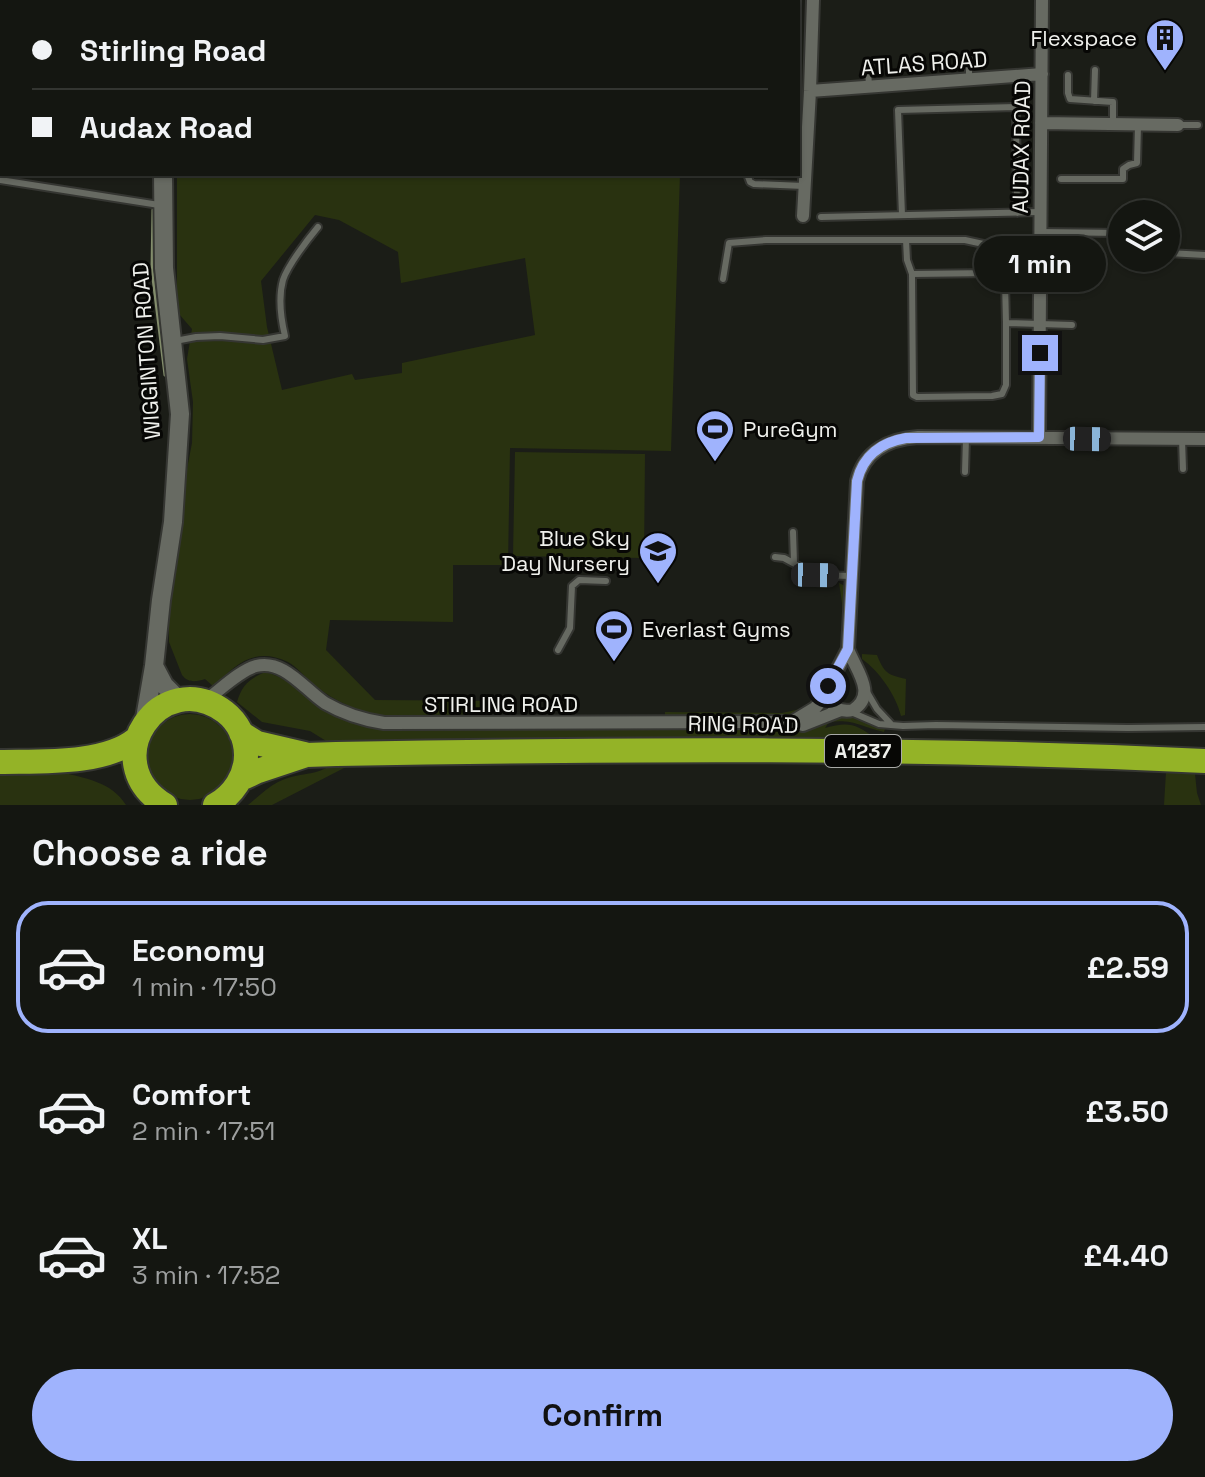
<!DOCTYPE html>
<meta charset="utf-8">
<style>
body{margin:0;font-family:"Space Grotesk",sans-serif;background:#21231f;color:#f1f3f6;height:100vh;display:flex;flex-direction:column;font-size:30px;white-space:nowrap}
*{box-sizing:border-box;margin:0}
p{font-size:26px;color:#9d9f9f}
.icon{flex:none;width:44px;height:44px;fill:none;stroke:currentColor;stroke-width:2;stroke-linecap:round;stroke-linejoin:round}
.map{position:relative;height:805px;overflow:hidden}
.panel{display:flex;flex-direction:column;background:#141611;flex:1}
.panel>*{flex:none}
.top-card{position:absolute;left:0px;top:0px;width:800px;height:176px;box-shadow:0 2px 6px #0004,0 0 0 2px #333531;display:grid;align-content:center;height:176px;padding:0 32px;background:#141611}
.tools{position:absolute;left:1108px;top:200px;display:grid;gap:16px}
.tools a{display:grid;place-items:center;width:72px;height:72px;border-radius:50%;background:#141611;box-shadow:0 2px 6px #0004,0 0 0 2px #333531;font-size:40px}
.end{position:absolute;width:36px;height:36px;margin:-18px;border:10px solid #9fb3fd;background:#111;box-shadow:0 0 0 4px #111}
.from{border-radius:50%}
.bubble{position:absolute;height:56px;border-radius:28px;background:#141611;box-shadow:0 2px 6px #0004,0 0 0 2px #333531;font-size:26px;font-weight:800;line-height:56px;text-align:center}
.car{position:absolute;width:24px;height:48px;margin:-24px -12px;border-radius:10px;box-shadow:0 0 6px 2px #0007;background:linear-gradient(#222 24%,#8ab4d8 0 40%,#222 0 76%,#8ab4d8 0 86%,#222 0)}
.top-card b{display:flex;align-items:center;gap:28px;height:76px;font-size:30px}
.top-card b+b{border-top:2px solid #333531}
.top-card i{width:20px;height:20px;background:#f1f3f6}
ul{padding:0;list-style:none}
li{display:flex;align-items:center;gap:24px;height:132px;margin:0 16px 12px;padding:0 16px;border:4px solid transparent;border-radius:32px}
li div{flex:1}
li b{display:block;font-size:30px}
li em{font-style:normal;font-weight:800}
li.current{border-color:#9fb3fd}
li>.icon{width:72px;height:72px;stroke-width:1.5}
h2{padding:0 32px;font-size:36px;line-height:96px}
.button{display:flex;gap:16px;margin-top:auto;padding:16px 32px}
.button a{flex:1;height:92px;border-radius:48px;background:#9fb3fd;color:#111;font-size:32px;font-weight:800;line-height:92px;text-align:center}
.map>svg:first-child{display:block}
.green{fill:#293210;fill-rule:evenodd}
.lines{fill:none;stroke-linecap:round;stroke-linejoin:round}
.stream{stroke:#828c6b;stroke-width:3}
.lane-casing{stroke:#353632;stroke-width:10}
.street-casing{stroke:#353632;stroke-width:16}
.secondary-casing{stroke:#353632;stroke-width:22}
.highway-casing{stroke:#353632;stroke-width:28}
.lane{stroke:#676a62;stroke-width:6}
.street{stroke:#676a62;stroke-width:12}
.secondary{stroke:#676a62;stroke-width:18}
.highway{stroke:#94b327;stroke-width:24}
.route{stroke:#9fb3fd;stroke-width:10}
.labels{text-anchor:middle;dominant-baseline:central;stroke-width:6;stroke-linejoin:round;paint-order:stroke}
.shield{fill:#070705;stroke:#a9aaa7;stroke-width:2}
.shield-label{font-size:20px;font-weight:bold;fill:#eff0ec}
.poi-label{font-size:22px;fill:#eff0ec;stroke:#070705;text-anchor:end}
.street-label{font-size:22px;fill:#eff0ec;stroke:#070705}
</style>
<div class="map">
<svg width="1205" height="805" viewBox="0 0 1205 805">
<rect width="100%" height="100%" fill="#1b1d17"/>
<path class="green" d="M 253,0 L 685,0 L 685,2 L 249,2 Z
M 177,174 L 680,174 L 671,451 L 510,448 L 508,565 L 453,565 L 453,622 L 330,620 L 326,650 L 375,700 L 508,701 L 508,711 L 505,713 C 476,714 447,715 419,715 C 403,715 386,717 370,713 C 350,708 326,696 311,682 C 303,675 297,667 288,662 C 255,646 235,664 214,687 L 205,679 C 196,682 188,683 182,675 L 169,642 L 169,618 L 185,479 L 192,443 L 193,402 L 187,359 L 192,329 L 179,314 L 177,298 ZM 315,215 L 339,220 L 398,252 L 401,283 L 525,258 L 535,335 L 402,363 L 402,373 L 355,380 L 352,374 L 282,390 L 267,327 L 261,281 Z
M 515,452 L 645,454 L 644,558 L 513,556 Z
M 839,583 L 845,586 L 844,641 L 834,669 L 810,707 L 798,714 L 783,716 L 665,716 L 665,712 L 782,713 C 790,711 799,710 806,706 C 820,697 840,656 842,640 C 845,621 842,601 839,583 Z
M 862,654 L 877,655 C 884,673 888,675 906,679 L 905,715 L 901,716 C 896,695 879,671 862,659 Z
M 265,672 C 286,677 297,690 315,701 C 338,715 363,723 388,730 L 805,729 L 838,717 L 850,717 L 885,729 L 884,732 C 861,727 854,719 829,722 L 825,728 C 847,722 856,723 874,738 L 937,739 L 937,746 L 331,744 L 310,731 L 262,722 L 237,702 C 242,685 249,679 265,672 Z
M147 757a43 43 0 1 1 86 0a43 43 0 1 1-86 0Z
M 519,760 L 346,767 L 272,805 L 248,805 C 257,798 268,787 278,782 C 300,771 316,778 337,761 Z
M 60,772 C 85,778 112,782 126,805 L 0,805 L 0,773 Z
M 1166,772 L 1195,774 L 1197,793 L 1201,805 L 1164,805 Z"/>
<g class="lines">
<path class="stream" d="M 153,210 L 152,270 L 165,375"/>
<defs>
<path id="lane" d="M 969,58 L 969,79
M 868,68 L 869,87
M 1068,75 L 1068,93 L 1070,99 L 1113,102 L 1113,124
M 1094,101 L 1095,70
M 1178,125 L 1198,125
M 747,174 L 750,182 L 754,184 L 804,186
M 1061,179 L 1123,179 L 1123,169 L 1129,165 L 1137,163 L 1138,125
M 0,180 L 159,205
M 902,215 L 898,110 L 1016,107 L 1017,213
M 821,217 L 1040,212
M 1040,232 L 1122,233
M 906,240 L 907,260 L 912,274
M 1166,250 L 1168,253 L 1205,255
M 723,279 L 729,243 L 766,240 L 965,240 L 997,247 L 1040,254
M 1006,323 L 1005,281 L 998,275 L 992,273 L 912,274 L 913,395 L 917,397 L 992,396 L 1002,394 L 1006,385 L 1006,323 L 1072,325
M 175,341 L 196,337 L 220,336 L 263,340 L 285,336 C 281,319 278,298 283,280 C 288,265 308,239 318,227
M 1182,439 L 1183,469
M 965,472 L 966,438
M 793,532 L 794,563
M 775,557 L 784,558 L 815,575 L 852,576
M 558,650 L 570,628 L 572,586 L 579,580 L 606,581
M 867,692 L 877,709 L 891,724
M 851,712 L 879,724 L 903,726 L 936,725 L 1128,728 L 1205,727"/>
<path id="street" d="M 810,91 L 1042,74
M 1041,123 L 1178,125
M 803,216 L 810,91 L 813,0
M 1039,437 L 1042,0
M 827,691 C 829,706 839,713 853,710 C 878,694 855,669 848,649
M 203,701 L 209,698 C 222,688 241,670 256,666 C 284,659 304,689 325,703 C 344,714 364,720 384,723 L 771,722 L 792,722 L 803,725 L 841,710
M 792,722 L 815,708 L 821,701 L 848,649 L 857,481 C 864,451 889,439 918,437 L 1205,439"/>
<path id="secondary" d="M 165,2 L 165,0
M 154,666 L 164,685 L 179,700
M 144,724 L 154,666 L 161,600 L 173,522 L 180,414 L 164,268 L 163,174"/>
<path id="highway" d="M 241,733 L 257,743 L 304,754
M 0,762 C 40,761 104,765 136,739
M 241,779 L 258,771 L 306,755 L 336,754 C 626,749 915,747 1205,761
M 165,805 C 94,762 161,664 225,712 C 238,722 246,738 246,755 C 246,776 233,795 215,805"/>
</defs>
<use href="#lane" class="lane-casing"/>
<use href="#street" class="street-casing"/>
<use href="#secondary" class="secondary-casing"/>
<use href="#highway" class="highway-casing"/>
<use href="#lane" class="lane"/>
<use href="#street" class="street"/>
<use href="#secondary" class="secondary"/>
<use href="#highway" class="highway"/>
</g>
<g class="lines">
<path class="route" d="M 828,686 L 848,649 L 857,481 C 863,455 882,442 906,438 L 1039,437 L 1040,353"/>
</g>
<defs>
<symbol id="building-pin" viewBox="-11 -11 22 30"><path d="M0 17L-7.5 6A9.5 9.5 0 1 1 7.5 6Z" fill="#9fb3fd" stroke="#070705"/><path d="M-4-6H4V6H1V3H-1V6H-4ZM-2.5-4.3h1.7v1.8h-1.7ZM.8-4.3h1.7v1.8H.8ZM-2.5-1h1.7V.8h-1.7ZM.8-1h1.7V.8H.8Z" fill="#111"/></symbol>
<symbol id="stadium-pin" viewBox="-11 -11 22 30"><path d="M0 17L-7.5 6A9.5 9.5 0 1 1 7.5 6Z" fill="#9fb3fd" stroke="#070705"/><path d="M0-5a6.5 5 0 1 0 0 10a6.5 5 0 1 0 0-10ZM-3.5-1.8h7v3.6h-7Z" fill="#111"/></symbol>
<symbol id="school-pin" viewBox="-11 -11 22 30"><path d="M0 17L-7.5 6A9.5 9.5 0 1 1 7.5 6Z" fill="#9fb3fd" stroke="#070705"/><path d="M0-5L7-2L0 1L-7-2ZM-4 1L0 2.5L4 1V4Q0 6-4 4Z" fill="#111"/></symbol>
</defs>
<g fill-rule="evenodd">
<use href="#building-pin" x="1143" y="16" width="44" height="60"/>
<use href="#stadium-pin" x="693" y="407" width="44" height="60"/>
<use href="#school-pin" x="636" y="529" width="44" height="60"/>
<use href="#stadium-pin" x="592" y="607" width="44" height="60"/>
</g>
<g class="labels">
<rect class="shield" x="825" y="735" width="76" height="32" rx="6"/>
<g class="shield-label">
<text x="863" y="751">A1237</text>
</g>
<g class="poi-label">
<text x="1137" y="38">Flexspace</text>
<text x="743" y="429" text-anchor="start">PureGym</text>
<text x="630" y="538">Blue Sky<tspan x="630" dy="25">Day Nursery</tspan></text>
<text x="642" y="629" text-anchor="start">Everlast Gyms</text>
</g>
<g class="street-label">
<text transform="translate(924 63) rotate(-4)">ATLAS ROAD</text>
<text transform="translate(1021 147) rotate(-89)">AUDAX ROAD</text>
<text transform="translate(146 351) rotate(-94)">WIGGINTON ROAD</text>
<text x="501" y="704">STIRLING ROAD</text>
<text transform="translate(743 724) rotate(1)">RING ROAD</text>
</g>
</g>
</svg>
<div class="tools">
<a><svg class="icon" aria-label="layers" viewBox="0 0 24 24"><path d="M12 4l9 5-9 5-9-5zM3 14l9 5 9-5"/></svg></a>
</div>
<i class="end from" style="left:828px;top:686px"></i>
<i class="end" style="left:1040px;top:353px"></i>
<div class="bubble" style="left:974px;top:236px;width:132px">1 min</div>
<i class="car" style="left:1087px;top:439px;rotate:91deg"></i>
<i class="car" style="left:815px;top:575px;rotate:91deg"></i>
<div class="top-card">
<b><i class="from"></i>Stirling Road</b>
<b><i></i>Audax Road</b>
</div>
</div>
<section class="panel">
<h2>Choose a ride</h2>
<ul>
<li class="current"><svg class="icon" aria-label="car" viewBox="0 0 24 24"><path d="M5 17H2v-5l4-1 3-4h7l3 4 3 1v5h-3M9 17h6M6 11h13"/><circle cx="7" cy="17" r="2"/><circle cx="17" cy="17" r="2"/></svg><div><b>Economy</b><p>1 min · 17:50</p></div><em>£2.59</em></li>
<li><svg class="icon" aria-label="car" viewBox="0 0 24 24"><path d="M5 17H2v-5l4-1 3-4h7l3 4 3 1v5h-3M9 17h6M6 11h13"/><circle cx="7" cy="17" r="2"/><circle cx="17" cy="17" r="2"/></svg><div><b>Comfort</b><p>2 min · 17:51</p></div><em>£3.50</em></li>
<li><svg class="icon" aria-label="car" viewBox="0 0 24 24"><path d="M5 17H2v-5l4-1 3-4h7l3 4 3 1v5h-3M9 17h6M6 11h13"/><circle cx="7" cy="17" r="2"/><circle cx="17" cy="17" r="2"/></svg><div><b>XL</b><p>3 min · 17:52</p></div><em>£4.40</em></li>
</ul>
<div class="button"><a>Confirm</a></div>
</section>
